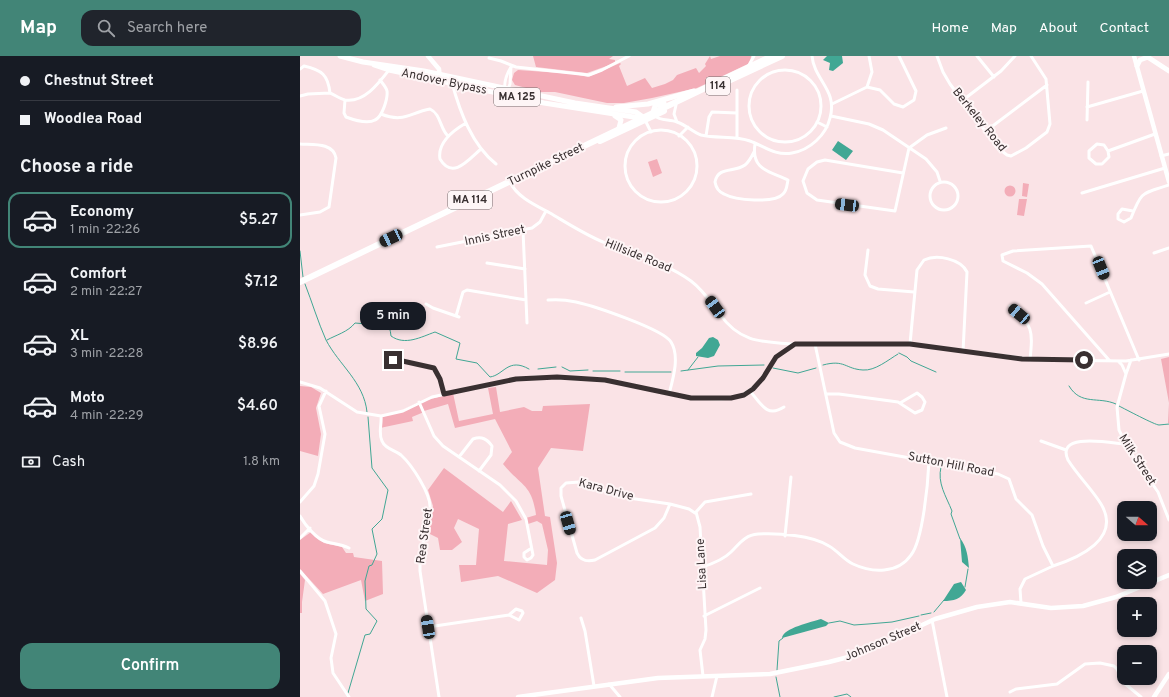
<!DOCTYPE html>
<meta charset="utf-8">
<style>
body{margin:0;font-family:Overpass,sans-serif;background:#20242c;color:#f1f3f6;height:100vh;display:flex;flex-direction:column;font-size:15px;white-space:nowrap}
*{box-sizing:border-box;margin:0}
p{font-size:13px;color:#9ea1a6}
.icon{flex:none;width:22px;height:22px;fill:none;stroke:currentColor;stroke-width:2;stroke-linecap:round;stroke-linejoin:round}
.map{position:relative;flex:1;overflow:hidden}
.sheet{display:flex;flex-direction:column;background:#171b24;width:300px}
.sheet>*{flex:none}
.guide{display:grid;align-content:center;height:88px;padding:0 20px;background:#171b24}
.needle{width:26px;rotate:110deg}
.controls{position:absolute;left:817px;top:445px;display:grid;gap:8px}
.controls a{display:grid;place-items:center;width:40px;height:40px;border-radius:8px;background:#171b24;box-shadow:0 2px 6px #0003;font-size:20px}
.end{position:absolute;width:18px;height:18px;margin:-9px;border:5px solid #393031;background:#fff;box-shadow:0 0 0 2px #fff}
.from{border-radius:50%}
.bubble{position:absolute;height:28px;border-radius:12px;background:#171b24;box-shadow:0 2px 6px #0003;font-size:13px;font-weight:600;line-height:28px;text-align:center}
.car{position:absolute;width:12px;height:24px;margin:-12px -6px;border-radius:5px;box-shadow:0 0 3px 1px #0007;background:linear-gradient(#222 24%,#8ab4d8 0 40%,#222 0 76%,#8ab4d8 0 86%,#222 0)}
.guide b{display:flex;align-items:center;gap:14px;height:38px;font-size:15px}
.guide b+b{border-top:1px solid #363941}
.guide i{width:10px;height:10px;background:#f1f3f6}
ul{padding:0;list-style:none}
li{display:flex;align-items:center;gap:12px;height:56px;margin:0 8px 6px;padding:0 12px;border:2px solid transparent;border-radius:12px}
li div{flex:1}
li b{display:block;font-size:15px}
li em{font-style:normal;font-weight:600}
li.selected{border-color:#428577}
li>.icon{width:36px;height:36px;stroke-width:1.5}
h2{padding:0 20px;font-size:18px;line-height:48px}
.pay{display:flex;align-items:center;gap:10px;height:44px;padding:0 20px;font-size:15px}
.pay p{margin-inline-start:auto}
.cta{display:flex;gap:8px;margin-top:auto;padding:8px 20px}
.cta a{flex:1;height:46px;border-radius:12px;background:#428577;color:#fff;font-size:16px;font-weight:600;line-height:46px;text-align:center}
header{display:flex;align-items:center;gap:24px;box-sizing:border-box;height:56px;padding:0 20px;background:#428577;color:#fff}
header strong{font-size:19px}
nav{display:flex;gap:22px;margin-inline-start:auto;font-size:14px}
.search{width:280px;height:36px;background:#20242c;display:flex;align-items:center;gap:10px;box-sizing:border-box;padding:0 14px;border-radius:12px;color:#9ea1a6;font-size:15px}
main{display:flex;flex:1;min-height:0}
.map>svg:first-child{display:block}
.green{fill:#f3adb8}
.water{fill:#41a794}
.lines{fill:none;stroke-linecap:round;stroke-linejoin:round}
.stream{stroke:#41a794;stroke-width:1}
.street{stroke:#fff;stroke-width:3}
.secondary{stroke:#fff;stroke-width:4.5}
.primary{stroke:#fff;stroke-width:5}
.highway{stroke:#fff;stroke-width:6}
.route{stroke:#393031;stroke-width:5}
.labels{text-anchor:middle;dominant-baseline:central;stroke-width:4;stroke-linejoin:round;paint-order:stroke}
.shield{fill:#fef5f6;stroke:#746b6c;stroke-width:1}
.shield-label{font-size:11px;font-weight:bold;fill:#393031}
.street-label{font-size:12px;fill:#393031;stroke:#fef5f6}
</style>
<header>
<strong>Map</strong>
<div class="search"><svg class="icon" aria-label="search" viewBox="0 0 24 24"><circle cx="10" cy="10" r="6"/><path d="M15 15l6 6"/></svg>Search here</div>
<nav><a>Home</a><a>Map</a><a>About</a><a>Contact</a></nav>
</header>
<main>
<section class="sheet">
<div class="guide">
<b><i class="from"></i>Chestnut Street</b>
<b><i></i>Woodlea Road</b>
</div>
<h2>Choose a ride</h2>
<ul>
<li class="selected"><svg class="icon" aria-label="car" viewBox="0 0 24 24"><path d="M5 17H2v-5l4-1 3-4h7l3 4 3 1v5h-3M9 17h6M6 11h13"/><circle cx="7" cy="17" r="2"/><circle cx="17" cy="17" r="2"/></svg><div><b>Economy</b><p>1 min · 22:26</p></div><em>$5.27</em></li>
<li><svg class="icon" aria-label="car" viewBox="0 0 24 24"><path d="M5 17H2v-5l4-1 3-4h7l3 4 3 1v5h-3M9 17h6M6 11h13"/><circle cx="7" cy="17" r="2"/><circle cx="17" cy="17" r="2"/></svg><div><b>Comfort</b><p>2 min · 22:27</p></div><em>$7.12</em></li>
<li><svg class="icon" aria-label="car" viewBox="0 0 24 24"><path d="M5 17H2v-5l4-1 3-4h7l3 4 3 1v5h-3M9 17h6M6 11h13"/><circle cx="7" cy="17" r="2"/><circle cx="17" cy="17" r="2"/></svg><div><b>XL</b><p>3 min · 22:28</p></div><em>$8.96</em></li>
<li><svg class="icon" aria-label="car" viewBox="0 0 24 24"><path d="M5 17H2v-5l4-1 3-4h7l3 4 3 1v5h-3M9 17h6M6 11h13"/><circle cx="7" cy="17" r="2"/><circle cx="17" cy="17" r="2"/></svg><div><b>Moto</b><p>4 min · 22:29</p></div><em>$4.60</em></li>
</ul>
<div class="pay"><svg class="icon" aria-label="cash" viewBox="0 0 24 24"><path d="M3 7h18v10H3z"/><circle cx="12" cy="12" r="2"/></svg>Cash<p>1.8 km</p></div>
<div class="cta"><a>Confirm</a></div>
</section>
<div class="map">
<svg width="869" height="641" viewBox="0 0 869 641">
<rect width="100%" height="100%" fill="#fae3e6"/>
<path class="green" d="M 233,0 L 313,0 L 309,3 L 315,4 L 315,7 L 287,17 L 236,11 Z
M 410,0 L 411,3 L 420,0 L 451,0 L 450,7 L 397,32 L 352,42 L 324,47 L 307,47 L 255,36 L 241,36 L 215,29 L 212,24 L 214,17 L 218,14 L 274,18 L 288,21 L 320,7 L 321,8 L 319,10 L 327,30 L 345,22 L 352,32 L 365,28 L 373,24 L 377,19 L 396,12 L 399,17 L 406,10 L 405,8 Z
M 357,103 L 362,117 L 353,121 L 348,106 Z
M 723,127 L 729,128 L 727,141 L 722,140 Z
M704.5 135a5.5 5.5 0 1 1 11 0a5.5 5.5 0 1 1-11 0Z
M 719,143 L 727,143 L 724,160 L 717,159 Z
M 869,301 L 869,367 L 868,367 L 869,347 L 861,303 Z
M 0,330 L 11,331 L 21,337 L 16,352 L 21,378 L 18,400 L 0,395 Z
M 196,331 L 200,356 L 224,351 L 232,355 L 242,355 L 243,350 L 290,348 L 283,395 L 251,392 L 238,412 L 245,460 L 250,461 L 257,507 L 255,524 L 237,537 L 198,520 L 161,526 L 159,509 L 176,509 L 179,473 L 158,463 L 154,472 L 162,486 L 152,494 L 140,494 L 138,482 L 128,477 L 133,450 L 128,434 L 144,412 L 203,456 L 211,445 L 222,464 L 208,468 L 204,505 L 247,509 L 248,494 L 242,468 L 237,465 L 228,468 L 226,462 L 236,459 C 232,428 221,430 203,408 L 212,396 L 195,363 L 155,372 L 148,348 L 124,355 L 120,346 L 153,337 L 159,365 L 193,358 L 188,332 Z
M 119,346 L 124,356 L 112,361 L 113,365 L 80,372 L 81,360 L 97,357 Z
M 11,476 L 24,487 L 42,491 L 46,497 L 53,497 L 54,501 L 82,505 L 83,538 L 65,545 L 61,524 L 23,538 L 0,513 L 0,484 Z
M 0,518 L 5,524 L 2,546 L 2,557 L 0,557 Z"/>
<path class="water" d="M 527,0 L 542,0 L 543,7 L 533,15 L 529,14 L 530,7 L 523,4 Z
M 538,85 L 553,95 L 546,104 L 532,94 Z
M 413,281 L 418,284 L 420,289 L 414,300 L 408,302 L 396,300 L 396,297 L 402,292 L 409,282 Z
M 660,482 C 667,491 668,501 669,512 L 662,506 Z
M 661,526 L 666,534 C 661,543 654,545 643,545 L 654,528 Z
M 521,563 L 529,567 L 526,570 L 482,582 C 483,572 512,566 521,563 Z"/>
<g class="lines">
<path class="stream" d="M 0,195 L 3,221
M 5,228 C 12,246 18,266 26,284 C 39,309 64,326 67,356
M 27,284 C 36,279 48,276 55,267 L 67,268 L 80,253 C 84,265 90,267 91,280 C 105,290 121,281 135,276 L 160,287 L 156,303 L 177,307 L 190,321 C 204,319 208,301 229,313
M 599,297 L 607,301 L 611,305 L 636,316
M 523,309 C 545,303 545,313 563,314 C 575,315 588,304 598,298
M 262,311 L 270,315 L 288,314
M 473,312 L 498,317 L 516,312
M 238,313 L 256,311
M 388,314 L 398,301
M 293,315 L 320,315
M 381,315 L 418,310 L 464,309
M 325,316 L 371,316
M 769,330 C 781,350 798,340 816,348
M 819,350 C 825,353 855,369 859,369 C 862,369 866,368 869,368
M 641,411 C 637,427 646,440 652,455 L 651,458 L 660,483
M 665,531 L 668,513
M 634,556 L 644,544
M 621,559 L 631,557
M 529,567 L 540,565 L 554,569 L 568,568 L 592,566 L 619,560
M 477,614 L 479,585 L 483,582
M 476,621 L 480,641
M 48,637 L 65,579 L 70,578 L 77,565 L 66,553 L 65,525 L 69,510 L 72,509 L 77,498 L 72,473 L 82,463 L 88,434 L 72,412 L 68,361
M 534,641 L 547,638 L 551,641"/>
<path class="street" d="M 569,0 L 572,16 L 567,31 L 580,34 L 594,48 L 603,51 L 614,44 L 616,35 L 599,0
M 637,0 L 643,16 L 650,28 L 698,92 L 707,99 L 711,100 L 726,92 L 747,76 L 750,68 L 746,23 L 731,0
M 677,0 L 694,21
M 189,2 L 201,5 L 216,11 L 289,19 L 302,14 L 329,0
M 449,9 L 454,0
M 211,11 L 210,28 L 206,38 C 203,29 206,19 211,11 Z
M 0,13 L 4,10 C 22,14 28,19 30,37 L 8,38 L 0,40
M449 50a36 36 0 1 1 72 0a36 36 0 1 1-72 0Z
M 152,27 C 160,56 172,89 196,108
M 437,34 L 437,82
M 30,37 C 35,39 40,43 45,44 C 64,47 79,27 89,14
M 45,44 L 44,57 L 46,61 C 54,64 68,68 75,64 C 82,61 88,43 87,35 C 86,31 83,28 80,24
M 663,44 L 701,15 L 715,0
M 532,48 L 567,31
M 376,49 L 374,58 L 377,66
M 787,51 L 843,35
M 81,58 C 104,67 109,57 130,53 C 141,58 140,73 148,80
M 355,60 C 360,65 370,63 377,66 C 386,69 393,76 401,79 C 417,83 435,79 450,85 C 464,90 475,100 492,97 C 510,94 526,79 530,62 C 538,34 514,24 512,0
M 531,60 L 569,68 L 583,74 L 626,103 L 637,116 L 640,125
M 345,64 L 351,76
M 787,64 L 788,26
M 517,66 L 527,71
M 166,67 C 154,74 137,86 140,103 C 153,125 170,102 181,93
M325 110a36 36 0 1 1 72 0a36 36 0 1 1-72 0Z
M 686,75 L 747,29
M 379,80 L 388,71
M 406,80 L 409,61 L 412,56 L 437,57
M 0,88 C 12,89 33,86 36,102 L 29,151 L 20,156 L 0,159
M 808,95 L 809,101 L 802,108 L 796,108 L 789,102 L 789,95 L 797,88 L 804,89 L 808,95 L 855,78
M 454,96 C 452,100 449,106 445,109 C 434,117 418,110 415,126 C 416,132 419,136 424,138 C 435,144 474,148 483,138 C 487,135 487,128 488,124 C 469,115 451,114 455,88
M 861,100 L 869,98
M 603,117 L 525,104 L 517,106 L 508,113 L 503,125 L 507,137 L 517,144 L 595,155 L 609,92 L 627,79 L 646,72
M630 140a14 14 0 1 1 28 0a14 14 0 1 1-28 0Z
M 210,126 C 217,141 235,149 250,157 C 267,167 284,178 303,186 C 334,200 363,205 391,225 C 403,234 410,245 419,257 C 439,286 460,286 493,288
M 782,137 L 865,112
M 833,155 L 822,153 L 818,158 L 818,163 L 824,166 L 831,162 C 842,134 842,138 869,129
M 223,174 L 227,267
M 137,191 L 232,172 L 240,166 L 246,155
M 568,194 L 565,219 L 570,230 L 578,233 L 614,236
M 854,197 L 869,192
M 187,207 L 225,213
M 248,244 C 258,243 267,244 276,246 C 294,250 363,273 371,286 C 380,300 373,323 369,338
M 786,247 L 810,236
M 126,248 L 133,252 L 159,261
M 710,250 C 733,269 733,274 730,304
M 156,260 L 163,236 L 167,234 L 226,244
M 515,288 L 534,377 L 540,386 L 555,392 L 698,418 L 709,423 L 716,443 L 732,459 L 743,490 L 753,510 L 725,523 L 720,533 L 721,547
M 610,288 L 617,214 L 624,204 C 637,198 661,203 667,216 L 663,296
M 809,304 L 742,228 L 727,217 L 703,205 L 702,199 L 713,195 L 791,190 L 839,304
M 818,305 L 822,309 L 826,318 L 817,351 L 819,374 L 829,394 L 858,436 L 869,464
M 88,307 L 98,303 L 134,312 L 140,323 L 143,338
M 826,318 L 831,304
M 0,326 L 20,332 L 57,356 L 81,360 L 103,355 L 132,341 L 211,324 L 235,321 L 305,324 L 391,342 L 421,343 L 439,341 L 457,329 L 476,301 L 495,288 L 610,288 L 739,304 L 826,305 L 869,298
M 450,335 C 461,348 467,362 484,351
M 526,338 L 539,338 L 598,346 L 615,357 L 622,354 L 625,346 L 622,341 L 617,337 L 600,347
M 119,346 L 134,380 L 143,390 L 200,429 L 216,445 L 226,463 L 233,499 L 231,502 L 227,504 L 224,501 L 224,497 L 230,493
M 81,360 C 82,368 78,377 82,385 C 85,393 95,394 101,399 C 112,409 131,438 130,452 L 120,503 L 120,515 L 139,641
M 741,385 L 766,394
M 159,401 L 173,383 C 182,380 187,383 192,390 L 191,399 L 179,415
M 0,446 L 14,430 L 18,418 L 25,378 L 19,350 L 26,335
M 370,448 L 322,441 L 279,426 L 266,427 L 261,432 L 261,440 L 277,497 C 281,505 287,506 295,504 L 355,472 L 364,462 L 370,448 L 389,453 L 395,457
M 0,460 C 5,469 17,484 27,486 C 35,488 41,488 49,492
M 485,480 L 491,421
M 0,482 L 10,472
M 753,510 C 778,502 822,483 801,448 C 792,433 778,420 768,404 C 755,376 811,387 825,388
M 402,511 C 412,508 424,503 431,496 C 440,487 445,479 458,478 C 478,477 512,479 529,490 C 538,495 544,504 553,508 C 572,517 598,518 611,499 C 623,484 628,426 629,405
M 0,515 L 25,545 L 36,578 L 31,602 L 33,617 L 49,641
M 404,560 L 460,532
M 281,562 L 285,575 L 294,630
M 632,564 L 647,641
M 128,571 L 209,559 L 219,564 L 223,557 L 222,555 L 216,553 L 209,559
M 403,620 L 400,594 L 405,583 L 406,574 L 400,471 L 396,456 L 405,446 L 451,438
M 309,628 L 320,641
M 710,636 L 716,633 L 757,628 L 785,608 L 800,607 L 814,610 L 817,613 L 824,627 L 841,641
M 412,641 L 417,620"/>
<path class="secondary" d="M 128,0 L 139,13 L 140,24
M 834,0 L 869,126
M 218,641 L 358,622 L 470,618 L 529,606 L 560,598 L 635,563 L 677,551 L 710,546 L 751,552 L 783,550 L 816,541 L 869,519
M 854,641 L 869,618"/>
<path class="primary" d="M 40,0 L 63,6 L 124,15 L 275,47 L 336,56 L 343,61
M 846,0 L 869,15
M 74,9 L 89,14 L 244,47 L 340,62
M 837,10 L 840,4 L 848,1
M 316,51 L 348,48 L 394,35
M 353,56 L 355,50 L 364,47
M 315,60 L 321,64 L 319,72"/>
<path class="highway" d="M 409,34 L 482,0
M 300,85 L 364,55
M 0,226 L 472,0"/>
</g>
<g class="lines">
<path class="route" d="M 93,304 L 98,304 L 134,312 L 140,323 L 144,338 L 216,323 L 257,321 L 305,324 L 391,342 L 431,342 L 444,339 L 453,333 L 463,322 L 476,301 L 495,288 L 610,288 L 722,303 L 784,304"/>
</g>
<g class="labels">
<g class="shield">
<rect x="406" y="21" width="24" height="18" rx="3"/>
<rect x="194" y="32" width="46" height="18" rx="3"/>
<rect x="148" y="135" width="44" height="18" rx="3"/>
</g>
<g class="shield-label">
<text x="418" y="30">114</text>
<text x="217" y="41">MA 125</text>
<text x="170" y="144">MA 114</text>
</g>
<g class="street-label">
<text transform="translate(144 26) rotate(12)">Andover Bypass</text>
<text transform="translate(679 64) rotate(51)">Berkeley Road</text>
<text transform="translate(246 109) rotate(-26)">Turnpike Street</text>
<text transform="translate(195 180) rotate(-12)">Innis Street</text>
<text transform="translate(338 200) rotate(22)">Hillside Road</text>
<text transform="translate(837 404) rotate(57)">Milk Street</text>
<text transform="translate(651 409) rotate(11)">Sutton Hill Road</text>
<text transform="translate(306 434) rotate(15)">Kara Drive</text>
<text transform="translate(125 480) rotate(-82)">Rea Street</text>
<text transform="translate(402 508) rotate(-93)">Lisa Lane</text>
<text transform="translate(583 586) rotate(-23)">Johnson Street</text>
</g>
</g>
</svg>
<div class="controls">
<a><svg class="needle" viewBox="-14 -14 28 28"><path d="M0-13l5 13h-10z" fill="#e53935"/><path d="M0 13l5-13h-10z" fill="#9ea1a6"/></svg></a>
<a><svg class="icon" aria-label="layers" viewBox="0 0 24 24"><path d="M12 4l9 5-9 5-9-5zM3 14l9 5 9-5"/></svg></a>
<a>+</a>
<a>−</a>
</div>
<i class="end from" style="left:784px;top:304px"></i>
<i class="end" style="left:93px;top:304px"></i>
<div class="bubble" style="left:60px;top:246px;width:66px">5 min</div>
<i class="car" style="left:547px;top:149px;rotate:277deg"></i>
<i class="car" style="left:91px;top:182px;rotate:245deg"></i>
<i class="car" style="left:801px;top:212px;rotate:158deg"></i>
<i class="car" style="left:415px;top:251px;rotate:324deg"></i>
<i class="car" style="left:719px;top:258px;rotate:310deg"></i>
<i class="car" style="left:268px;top:467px;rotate:164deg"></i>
<i class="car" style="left:128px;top:571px;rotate:351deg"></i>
</div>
</main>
